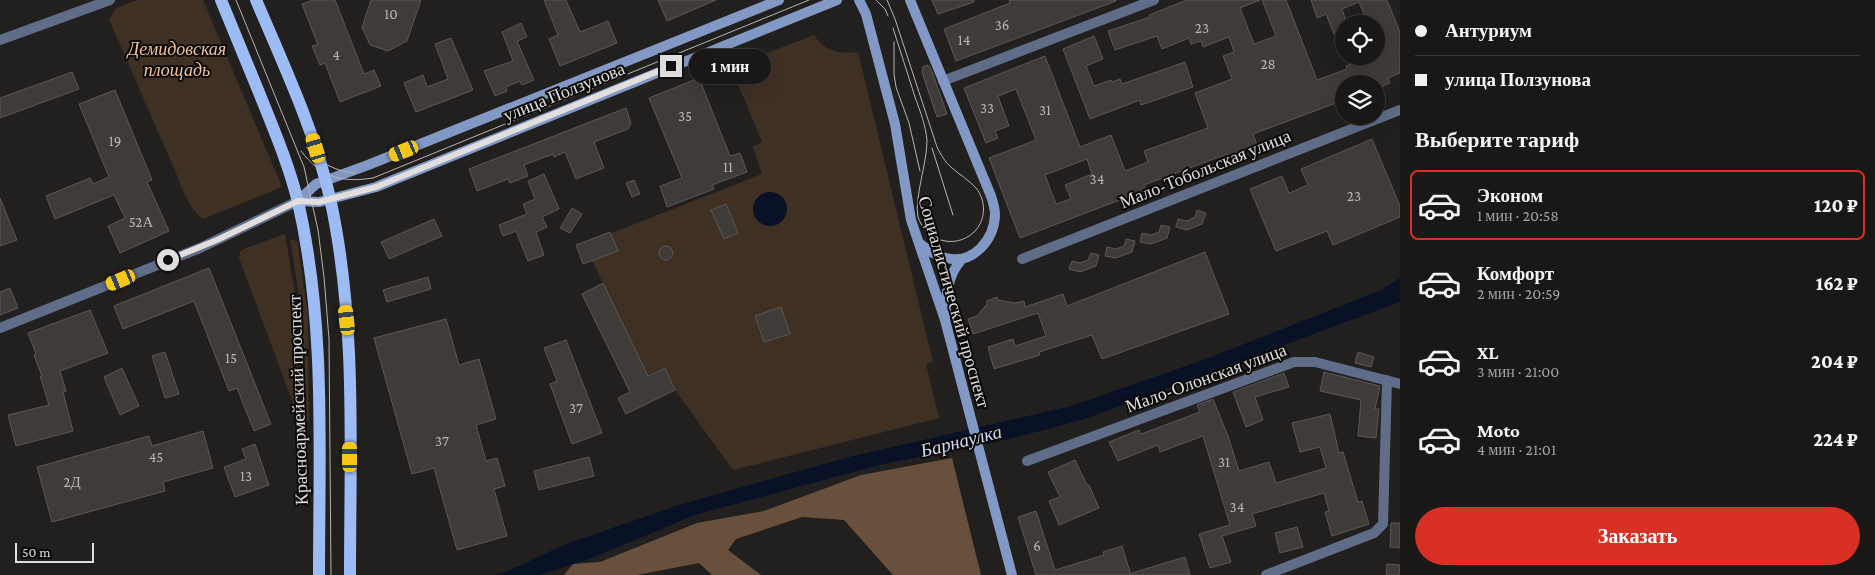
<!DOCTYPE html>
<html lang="ru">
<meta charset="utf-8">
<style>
body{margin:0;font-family:"Crimson Pro",serif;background:#23211f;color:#f1f3f6;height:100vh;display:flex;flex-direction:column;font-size:19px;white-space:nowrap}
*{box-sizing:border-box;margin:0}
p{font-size:16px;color:#9fa0a1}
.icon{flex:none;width:28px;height:28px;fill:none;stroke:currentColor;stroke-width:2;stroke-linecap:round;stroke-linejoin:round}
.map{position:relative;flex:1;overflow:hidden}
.drawer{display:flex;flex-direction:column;background:#1a1816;width:475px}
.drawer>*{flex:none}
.hud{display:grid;align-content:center;height:110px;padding:0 15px;background:#1a1816}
.fabs{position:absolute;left:1335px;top:15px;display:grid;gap:10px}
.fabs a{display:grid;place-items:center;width:50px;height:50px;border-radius:50%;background:#1a1816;box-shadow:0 5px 20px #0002,0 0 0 1px #383735;font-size:25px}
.scale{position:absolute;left:15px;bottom:12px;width:79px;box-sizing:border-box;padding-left:5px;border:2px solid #e1dfde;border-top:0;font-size:14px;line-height:18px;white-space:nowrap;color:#e1dfde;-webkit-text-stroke:4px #0b0a09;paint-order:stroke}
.end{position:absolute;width:22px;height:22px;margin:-11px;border:6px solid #e1dfde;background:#111;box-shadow:0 0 0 2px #111}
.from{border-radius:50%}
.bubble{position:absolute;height:35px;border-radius:18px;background:#1a1816;box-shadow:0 5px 20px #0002,0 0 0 1px #383735;font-size:16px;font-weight:800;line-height:35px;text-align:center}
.car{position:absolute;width:15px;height:30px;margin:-15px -8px;border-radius:6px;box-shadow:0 0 4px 1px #0007;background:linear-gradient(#f5c518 24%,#345 0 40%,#f5c518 0 76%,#345 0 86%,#f5c518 0)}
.hud b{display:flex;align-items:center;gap:18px;height:48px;font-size:19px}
.hud b+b{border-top:1px solid #383735}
.hud i{width:12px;height:12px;background:#f1f3f6}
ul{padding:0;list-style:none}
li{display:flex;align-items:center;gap:15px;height:70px;margin:0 10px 8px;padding:0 5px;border:2px solid transparent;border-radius:8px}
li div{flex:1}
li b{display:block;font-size:19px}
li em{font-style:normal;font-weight:800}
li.on{border-color:#d93025}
li>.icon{width:45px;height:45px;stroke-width:1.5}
h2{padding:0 15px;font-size:22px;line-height:60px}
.cta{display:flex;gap:10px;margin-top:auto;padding:10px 15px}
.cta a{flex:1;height:58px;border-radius:30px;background:#d93025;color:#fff;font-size:20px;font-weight:800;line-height:58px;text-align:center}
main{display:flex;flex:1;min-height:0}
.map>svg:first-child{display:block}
.green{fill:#3f3024}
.forest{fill:#68503d}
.water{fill:#081126}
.building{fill:#3e3b39;stroke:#5a5755;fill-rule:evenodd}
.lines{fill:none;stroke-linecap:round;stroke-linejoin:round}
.street{stroke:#5f6d89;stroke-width:10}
.secondary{stroke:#8299c5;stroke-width:10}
.primary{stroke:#9dbbf4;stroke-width:12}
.tram{stroke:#b6b4b3;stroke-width:1}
.route{stroke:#e1dfde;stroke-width:6}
.labels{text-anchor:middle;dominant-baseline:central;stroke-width:4;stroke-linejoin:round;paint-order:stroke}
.number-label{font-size:15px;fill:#b8b6b5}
.park-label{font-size:18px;font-style:italic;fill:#f2c29c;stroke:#0b0a09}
.street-label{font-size:18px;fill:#e1dfde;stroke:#0b0a09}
.water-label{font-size:19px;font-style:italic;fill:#cbdbf9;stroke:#0b0a09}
</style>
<main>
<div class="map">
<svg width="1400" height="575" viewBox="0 0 1400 575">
<rect width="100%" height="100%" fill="#22201e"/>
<path class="green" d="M 137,0 L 203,0 L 282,187 L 203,219 C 187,208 180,181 172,163 C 150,115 130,67 109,19 L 116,8 Z
M 814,35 C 823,50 841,55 858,52 L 933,362 L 926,364 L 939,418 L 733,470 L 675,390 L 665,367 L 648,375 L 584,244 L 762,174 L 753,147 L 762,142 L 731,67 Z
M 285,234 L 297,306 L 300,422 L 239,258 L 240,252 L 244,249 Z
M 290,239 L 297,241 L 308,315 L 309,419 L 306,424 L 302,424 L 301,308 Z"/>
<path class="forest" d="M 952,458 L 981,575 L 893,575 L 844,520 L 802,517 L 736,539 L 728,550 L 761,575 L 712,575 L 699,563 L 637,575 L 564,575 L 573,564 L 600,562 L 697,523 L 764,511 L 861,475 Z"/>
<path class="water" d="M753 209a17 17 0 1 1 34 0a17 17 0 1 1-34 0Z
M 1400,278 L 1400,302 L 1085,419 L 1009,439 L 879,465 L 695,515 L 592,558 L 540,575 L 494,575 L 506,572 L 566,544 L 679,505 L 849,457 L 1071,406 L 1206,359 L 1381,290 Z"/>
<path class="building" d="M 313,0 L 335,0 L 364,74 L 374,70 L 381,86 L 340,102 L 325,63 L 320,65 L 312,46 L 318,45 L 302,4 Z
M 371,0 L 421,0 L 407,41 L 388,51 L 370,45 L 362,27 Z
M 544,0 L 566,0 L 580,32 L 608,21 L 617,43 L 560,66 L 549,39 L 558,35 Z
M 658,0 L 716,0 L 667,21 Z
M 932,0 L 974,0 L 974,2 L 938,14 Z
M 1009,0 L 1116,0 L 1116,1 L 956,61 L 944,29 L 1010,3 Z
M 1187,0 L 1260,0 L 1240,8 L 1254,44 L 1276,36 L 1262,0 L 1286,0 L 1317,80 L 1347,69 L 1346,66 L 1371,56 L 1376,56 L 1376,54 L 1380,53 L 1376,45 L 1376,24 L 1368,24 L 1359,2 L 1342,9 L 1347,24 L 1344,24 L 1344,30 L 1334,34 L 1326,14 L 1317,18 L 1311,0 L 1387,0 L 1400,32 L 1400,73 L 1388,78 L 1390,83 L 1376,89 L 1376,84 L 1344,84 L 1344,100 L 1253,134 L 1257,145 L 1228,156 L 1227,154 L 1144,185 L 1146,190 L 1020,238 L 989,158 L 1036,140 L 1016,89 L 998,96 L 1009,126 L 995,131 L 998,138 L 986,143 L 964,88 L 1045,56 L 1080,147 L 1111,135 L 1125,171 L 1148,162 L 1144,151 L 1208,128 L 1195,93 L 1232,79 L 1223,56 L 1234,52 L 1229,37 L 1203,47 L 1201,41 L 1191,44 L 1189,38 L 1162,49 L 1157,36 L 1115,50 L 1108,31 L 1150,17 L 1149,15 ZM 1087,159 L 1092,174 L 1065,185 L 1071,199 L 1056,204 L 1045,175 Z
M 521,23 L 527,37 L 517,41 L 534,80 L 522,85 L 520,81 L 506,87 L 507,91 L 495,96 L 484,71 L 513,61 L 502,32 Z
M 1094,36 L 1103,59 L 1086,66 L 1094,86 L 1111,80 L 1112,82 L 1120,79 L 1122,84 L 1185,62 L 1193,87 L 1141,105 L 1140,100 L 1090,119 L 1063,49 Z
M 451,38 L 473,90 L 416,112 L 404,83 L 423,75 L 427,87 L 448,79 L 435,44 Z
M 927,65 L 930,67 L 933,74 L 947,114 L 937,117 L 922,72 L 923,67 Z
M 72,72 L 79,89 L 0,118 L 0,98 Z
M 699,78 L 730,156 L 740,153 L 747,172 L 712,185 L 714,189 L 667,207 L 660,186 L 682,178 L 649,98 Z
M 115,90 L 152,180 L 147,182 L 169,231 L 120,253 L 108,226 L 125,218 L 114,195 L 55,219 L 46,196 L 90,178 L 93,184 L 109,177 L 79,104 Z
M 626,108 L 631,123 L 628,129 L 594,142 L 604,168 L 576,179 L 565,152 L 554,157 L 553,154 L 524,165 L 528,176 L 510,183 L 508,179 L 477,191 L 469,169 Z
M 1372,139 L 1400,206 L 1400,217 L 1333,245 L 1327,231 L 1276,251 L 1250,189 L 1282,176 L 1289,193 L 1308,185 L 1301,169 Z
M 544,174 L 559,209 L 542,217 L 547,227 L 536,232 L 544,255 L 528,261 L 516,231 L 503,236 L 499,225 L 527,214 L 523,204 L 535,199 L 528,181 Z
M 634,180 L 640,194 L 632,197 L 626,183 Z
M 0,198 L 17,240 L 0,246 Z
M 726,204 L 738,233 L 724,239 L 711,210 Z
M 572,208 L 582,214 L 570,233 L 560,228 Z
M 1197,210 L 1206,213 L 1202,224 L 1187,230 L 1176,227 L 1178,219 L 1187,221 L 1195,217 Z
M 434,219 L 442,236 L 389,259 L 381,242 Z
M 1161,225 L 1170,227 L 1167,238 L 1151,244 L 1140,242 L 1142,233 L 1151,235 L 1159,232 Z
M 610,232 L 618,251 L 583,264 L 576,245 Z
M 1126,239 L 1135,241 L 1132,252 L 1116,258 L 1105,256 L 1107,247 L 1116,249 L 1124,246 Z
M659 253a7 7 0 1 1 14 0a7 7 0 1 1-14 0Z
M 1205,252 L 1229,314 L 1102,359 L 1092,335 L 1039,352 L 1040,355 L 994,369 L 988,347 L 1013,339 L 1015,346 L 1046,336 L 1038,313 L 973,334 L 968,319 L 977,316 L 987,304 L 987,301 L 997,297 L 998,300 L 1015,303 L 1024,301 L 1025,307 L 1063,294 L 1067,306 Z
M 1091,253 L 1099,255 L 1096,266 L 1080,272 L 1069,269 L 1072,261 L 1080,263 L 1088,260 Z
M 209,268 L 271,424 L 254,431 L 237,388 L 229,391 L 194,301 L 123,329 L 114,306 Z
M 428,277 L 431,289 L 387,302 L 383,290 Z
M 603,283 L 648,376 L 665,368 L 675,390 L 626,414 L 618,398 L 630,392 L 582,294 Z
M 10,288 L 18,308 L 0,315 L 0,292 Z
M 781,307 L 790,334 L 764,342 L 755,316 Z
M 90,310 L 108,353 L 60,371 L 66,391 L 63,392 L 73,431 L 16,446 L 8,415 L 49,405 L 40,376 L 42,376 L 34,355 L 36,354 L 28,333 Z
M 446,319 L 459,365 L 479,359 L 496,419 L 476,425 L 486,461 L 497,458 L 505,486 L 494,489 L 507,536 L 457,550 L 434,468 L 412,474 L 374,338 Z
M 566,340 L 602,433 L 572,444 L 550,384 L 557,381 L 544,348 Z
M 165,352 L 179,394 L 165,398 L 152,356 Z
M 1358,352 L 1374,357 L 1371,367 L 1355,363 Z
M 122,368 L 139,406 L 120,415 L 104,377 Z
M 1324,372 L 1380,386 L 1375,409 L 1379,409 L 1376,438 L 1358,436 L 1361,400 L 1320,391 Z
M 1284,373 L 1289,387 L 1255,397 L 1263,420 L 1246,427 L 1233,392 Z
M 1213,399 L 1228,436 L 1239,471 L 1269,462 L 1276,483 L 1326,468 L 1320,447 L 1300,452 L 1292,423 L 1330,414 L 1339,453 L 1343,452 L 1358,502 L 1362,501 L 1369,524 L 1332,536 L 1325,512 L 1329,511 L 1324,493 L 1252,514 L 1256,526 L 1222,536 L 1231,562 L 1210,568 L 1199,534 L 1230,525 L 1203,436 L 1160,452 L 1158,445 L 1118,461 L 1109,442 L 1139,430 L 1141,434 L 1200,412 L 1197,405 Z
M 203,431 L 213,468 L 163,482 L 165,491 L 52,522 L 37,467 L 149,436 L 152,446 Z
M 255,444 L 269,485 L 235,497 L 224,467 L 246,459 L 242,449 Z
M 589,457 L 594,476 L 539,490 L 534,471 Z
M 1075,460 L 1087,485 L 1089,485 L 1099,508 L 1059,525 L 1049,501 L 1060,497 L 1048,472 Z
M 1036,511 L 1055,570 L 1104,555 L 1103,552 L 1122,546 L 1131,575 L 1036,575 L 1018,517 Z
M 1391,523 L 1400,523 L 1400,548 L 1390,547 Z
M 1297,527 L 1303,547 L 1280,553 L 1275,533 Z
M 1185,557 L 1190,575 L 1132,575 L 1132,573 Z
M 1387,564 L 1400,565 L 1399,575 L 1386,575 Z"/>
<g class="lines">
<path class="street" d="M 0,40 L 110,0
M 943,81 L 1154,0
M 1022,259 L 1400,110
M 0,328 L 200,248 L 298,201
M 1027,461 L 1294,362 L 1315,362 L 1400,384
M 1266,575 L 1374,533 L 1383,524 L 1387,380"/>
<path class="secondary" d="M 859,0 L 866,14 L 895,124 L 911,220 L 945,320 L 1012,575
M 910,0 L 991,196 C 993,202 995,209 995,215 C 994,240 973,265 946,258 C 935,256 928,250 919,243
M 298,201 L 319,202 L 376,187 L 837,0
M 298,201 L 316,184 L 368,165 L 779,0
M 945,317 C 946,295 947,276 962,259"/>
<path class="primary" d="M 221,0 C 234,32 247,63 260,95 C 274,130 289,165 298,202 C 326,323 319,451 319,575
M 256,0 C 283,63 315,132 330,198 C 357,321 350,450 350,575"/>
<path class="tram" d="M 236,0 L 304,167 L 318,230 L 324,277 L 329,339 L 331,575
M 876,0 L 885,9 L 888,16
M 887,0 L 895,19 L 937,147 C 941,155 945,162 952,168 C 960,175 969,180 976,188 C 986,200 986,218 976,230 C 968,239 956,243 945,241 C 932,239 922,229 918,217 C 914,199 927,163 927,141 C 926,126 920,111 915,97 C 908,74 900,51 893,28
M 894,42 L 894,74 L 896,87 L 909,123 L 920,171
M 306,147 C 318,162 336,172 355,173
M 932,148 L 953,215
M 301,151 C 321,177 341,183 373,178 L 809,0"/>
</g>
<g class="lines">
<path class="route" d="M 168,260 L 217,240 L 298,201 L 319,202 L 376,187 L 671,66"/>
</g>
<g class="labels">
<g class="number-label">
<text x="391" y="14">10</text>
<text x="1002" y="25">36</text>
<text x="1202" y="28">23</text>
<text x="964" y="40">14</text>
<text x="336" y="55">4</text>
<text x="1268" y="64">28</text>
<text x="987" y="108">33</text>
<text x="1045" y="110">31</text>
<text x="685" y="116">35</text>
<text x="115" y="141">19</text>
<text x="728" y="167">11</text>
<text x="1097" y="179">34</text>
<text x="1354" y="196">23</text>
<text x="141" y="222">52А</text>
<text x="231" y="358">15</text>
<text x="576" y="408">37</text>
<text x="442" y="441">37</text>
<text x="156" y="457">45</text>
<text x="1224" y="462">31</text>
<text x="246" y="476">13</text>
<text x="72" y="482">2Д</text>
<text x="1237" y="507">34</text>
<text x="1037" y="546">6</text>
</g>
<g class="park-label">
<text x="177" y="49">Демидовская<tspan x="177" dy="21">площадь</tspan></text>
</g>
<g class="street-label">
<text transform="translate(564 92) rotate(-22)">улица Ползунова</text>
<text transform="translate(1205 169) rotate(-22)">Мало-Тобольская улица</text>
<text transform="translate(954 302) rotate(74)">Социалистический проспект</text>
<text transform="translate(1206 378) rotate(-20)">Мало-Олонская улица</text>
<text transform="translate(298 400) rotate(-92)">Красноармейский проспект</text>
</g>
<g class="water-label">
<text transform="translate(961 441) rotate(-14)">Барнаулка</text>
</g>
</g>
</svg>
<div class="fabs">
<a><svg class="icon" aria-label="locate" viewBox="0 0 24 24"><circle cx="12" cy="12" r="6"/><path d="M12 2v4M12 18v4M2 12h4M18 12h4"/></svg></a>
<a><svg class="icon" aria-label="layers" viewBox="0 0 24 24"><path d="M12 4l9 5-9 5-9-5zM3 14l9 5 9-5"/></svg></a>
</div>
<div class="scale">50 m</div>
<i class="end from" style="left:168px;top:260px"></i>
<i class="end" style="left:671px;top:66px"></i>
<div class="bubble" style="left:689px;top:49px;width:82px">1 мин</div>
<i class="car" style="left:316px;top:148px;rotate:343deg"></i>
<i class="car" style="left:404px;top:151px;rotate:248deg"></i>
<i class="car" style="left:121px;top:280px;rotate:248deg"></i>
<i class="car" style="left:347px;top:320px;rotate:354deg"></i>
<i class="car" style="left:350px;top:457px;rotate:0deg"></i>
</div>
<section class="drawer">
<div class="hud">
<b><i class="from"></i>Антуриум</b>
<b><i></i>улица Ползунова</b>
</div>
<h2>Выберите тариф</h2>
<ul>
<li class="on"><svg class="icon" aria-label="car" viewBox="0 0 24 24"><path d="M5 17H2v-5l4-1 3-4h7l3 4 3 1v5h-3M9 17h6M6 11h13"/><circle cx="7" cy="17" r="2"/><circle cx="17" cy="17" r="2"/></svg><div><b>Эконом</b><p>1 мин · 20:58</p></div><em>120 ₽</em></li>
<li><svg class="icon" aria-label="car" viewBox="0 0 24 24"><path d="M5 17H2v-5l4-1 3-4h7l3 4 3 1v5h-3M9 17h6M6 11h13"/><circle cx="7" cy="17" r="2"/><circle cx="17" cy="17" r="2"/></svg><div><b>Комфорт</b><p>2 мин · 20:59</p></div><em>162 ₽</em></li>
<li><svg class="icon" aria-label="car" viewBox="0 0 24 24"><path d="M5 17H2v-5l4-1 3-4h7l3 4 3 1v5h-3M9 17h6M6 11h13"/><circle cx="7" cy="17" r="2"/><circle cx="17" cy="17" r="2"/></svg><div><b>XL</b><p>3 мин · 21:00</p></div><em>204 ₽</em></li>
<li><svg class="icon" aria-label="car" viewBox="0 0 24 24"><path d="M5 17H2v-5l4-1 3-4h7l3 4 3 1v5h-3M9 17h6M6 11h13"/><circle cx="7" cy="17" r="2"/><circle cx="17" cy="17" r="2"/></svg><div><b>Moto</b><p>4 мин · 21:01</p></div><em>224 ₽</em></li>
</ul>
<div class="cta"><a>Заказать</a></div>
</section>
</main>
